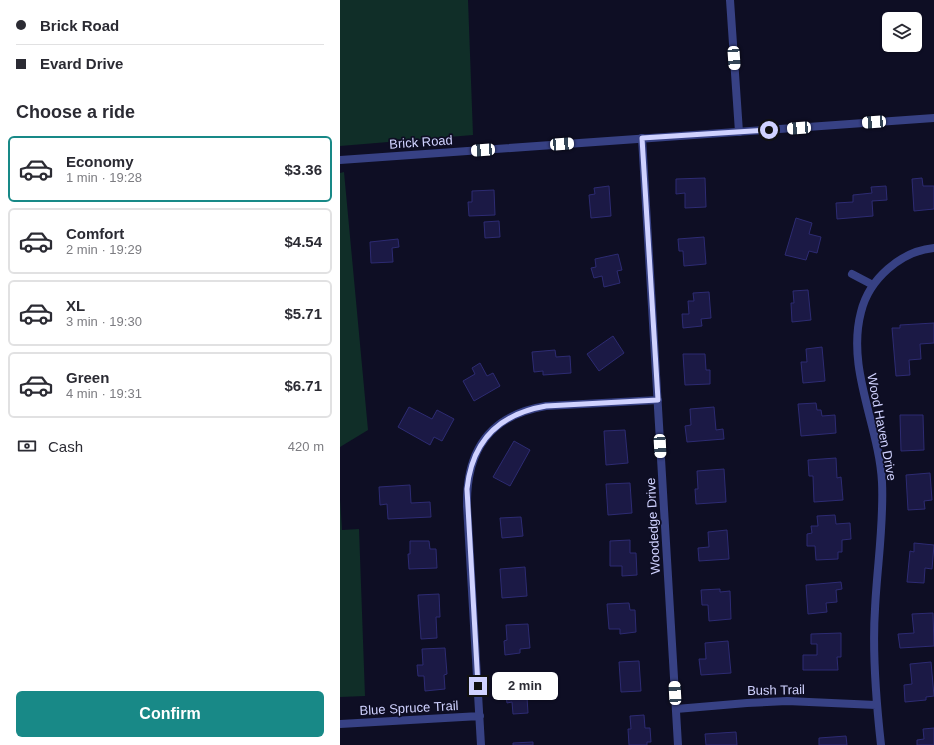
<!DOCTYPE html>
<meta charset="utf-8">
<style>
body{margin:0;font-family:Helvetica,sans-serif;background:#f2f2f3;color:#2b2b33;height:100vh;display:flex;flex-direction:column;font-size:15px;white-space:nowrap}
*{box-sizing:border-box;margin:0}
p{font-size:13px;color:#7c7c81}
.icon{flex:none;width:22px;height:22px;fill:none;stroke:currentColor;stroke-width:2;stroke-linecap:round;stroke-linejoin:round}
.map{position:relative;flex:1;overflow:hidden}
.details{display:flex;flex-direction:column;background:#fff;width:340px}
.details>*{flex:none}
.guide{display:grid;align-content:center;height:88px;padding:0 16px;background:#fff}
.fabs{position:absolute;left:542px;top:12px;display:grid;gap:8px}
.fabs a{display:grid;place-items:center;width:40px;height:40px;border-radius:6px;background:#fff;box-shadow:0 1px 3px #0004;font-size:20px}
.end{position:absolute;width:18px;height:18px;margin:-9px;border:5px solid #d0d2ff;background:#111;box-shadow:0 0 0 2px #111}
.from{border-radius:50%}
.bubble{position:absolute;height:28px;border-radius:6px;background:#fff;box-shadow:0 1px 3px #0004;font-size:13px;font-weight:700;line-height:28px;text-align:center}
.car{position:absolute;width:12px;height:24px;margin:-12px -6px;border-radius:5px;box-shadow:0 0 3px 1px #0007;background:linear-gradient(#fff 24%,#345 0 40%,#fff 0 76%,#345 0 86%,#fff 0)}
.guide b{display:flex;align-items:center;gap:14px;height:38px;font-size:15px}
.guide b+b{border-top:1px solid #e1e1e2}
.guide i{width:10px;height:10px;background:#2b2b33}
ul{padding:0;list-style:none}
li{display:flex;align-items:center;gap:12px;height:66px;margin:0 8px 6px;padding:0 8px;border:2px solid #e1e1e2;border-radius:6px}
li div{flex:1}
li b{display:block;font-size:15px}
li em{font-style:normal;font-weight:700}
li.active{border-color:#188987}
li>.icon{width:36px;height:36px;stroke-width:1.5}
h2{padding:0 16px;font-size:18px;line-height:48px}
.pay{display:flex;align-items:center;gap:10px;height:44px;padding:0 16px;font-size:15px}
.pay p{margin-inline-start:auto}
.action{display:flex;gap:8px;margin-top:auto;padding:8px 16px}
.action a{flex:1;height:46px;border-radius:6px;background:#188987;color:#fff;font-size:16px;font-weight:700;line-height:46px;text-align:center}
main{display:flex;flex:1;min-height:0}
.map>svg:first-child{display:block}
.green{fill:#102e28}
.building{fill:#1b1945;stroke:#2d2b72}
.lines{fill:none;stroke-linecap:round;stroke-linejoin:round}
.minor{stroke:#374184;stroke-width:8}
.tertiary{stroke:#374184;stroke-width:8}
.route{stroke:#d0d2ff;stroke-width:5}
.labels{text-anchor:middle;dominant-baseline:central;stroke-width:3.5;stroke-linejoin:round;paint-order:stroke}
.street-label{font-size:13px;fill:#d0d2ff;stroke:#0e0e24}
</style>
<main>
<section class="details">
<div class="guide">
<b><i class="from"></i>Brick Road</b>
<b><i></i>Evard Drive</b>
</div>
<h2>Choose a ride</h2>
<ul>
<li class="active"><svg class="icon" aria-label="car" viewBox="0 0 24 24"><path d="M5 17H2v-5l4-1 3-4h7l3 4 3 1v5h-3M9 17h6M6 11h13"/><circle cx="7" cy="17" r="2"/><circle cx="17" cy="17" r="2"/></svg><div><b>Economy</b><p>1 min · 19:28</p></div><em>$3.36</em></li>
<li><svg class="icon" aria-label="car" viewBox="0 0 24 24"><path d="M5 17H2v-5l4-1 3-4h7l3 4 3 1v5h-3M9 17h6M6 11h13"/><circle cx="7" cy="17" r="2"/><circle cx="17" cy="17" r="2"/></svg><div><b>Comfort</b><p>2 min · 19:29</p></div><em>$4.54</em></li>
<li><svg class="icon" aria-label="car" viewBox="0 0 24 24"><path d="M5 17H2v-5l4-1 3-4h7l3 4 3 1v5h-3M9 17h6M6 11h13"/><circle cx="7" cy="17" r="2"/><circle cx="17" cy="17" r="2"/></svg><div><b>XL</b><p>3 min · 19:30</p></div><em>$5.71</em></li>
<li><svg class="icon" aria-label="car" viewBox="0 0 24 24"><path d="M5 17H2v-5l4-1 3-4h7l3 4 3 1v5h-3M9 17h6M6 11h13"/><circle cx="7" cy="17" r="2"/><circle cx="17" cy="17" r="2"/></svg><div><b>Green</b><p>4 min · 19:31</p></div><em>$6.71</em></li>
</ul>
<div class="pay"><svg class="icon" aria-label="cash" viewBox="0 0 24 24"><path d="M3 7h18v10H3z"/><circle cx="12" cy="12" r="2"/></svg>Cash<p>420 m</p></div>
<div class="action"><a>Confirm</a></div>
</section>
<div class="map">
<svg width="594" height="745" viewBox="0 0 594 745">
<rect width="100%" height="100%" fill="#0e0e24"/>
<path class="green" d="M 0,0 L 128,0 L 133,135 L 0,146 Z
M 4,172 L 28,430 L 0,447 L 0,173 Z
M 0,499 L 2,530 L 19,529 L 25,696 L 0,697 Z"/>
<path class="building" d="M 365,178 L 366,207 L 345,208 L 345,193 L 336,194 L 336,179 Z
M 582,178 L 583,186 L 594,186 L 594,209 L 574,211 L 572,179 Z
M 269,186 L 271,216 L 251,218 L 249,195 L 255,194 L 254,188 Z
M 546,186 L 547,200 L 532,201 L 533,216 L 497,219 L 496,203 L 513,202 L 513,195 L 532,193 L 531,187 Z
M 154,190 L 155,215 L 129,216 L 128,202 L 132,202 L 132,191 Z
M 456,218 L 472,223 L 469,234 L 481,237 L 477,253 L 469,251 L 466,260 L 445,255 Z
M 159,221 L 160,237 L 145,238 L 144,222 Z
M 364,237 L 366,264 L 344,266 L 343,251 L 339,251 L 338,239 Z
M 58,239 L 59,247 L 52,248 L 53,262 L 31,263 L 30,242 Z
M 278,254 L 282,270 L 277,271 L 280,283 L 264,287 L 262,276 L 254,278 L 251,268 L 256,267 L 255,259 Z
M 468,290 L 471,320 L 452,322 L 451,303 L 454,303 L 453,291 Z
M 369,292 L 371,318 L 361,319 L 362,326 L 343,328 L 342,314 L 349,314 L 348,301 L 354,301 L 353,293 Z
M 594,323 L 594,343 L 580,344 L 581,359 L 569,360 L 570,375 L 556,376 L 552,328 L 560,328 L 560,325 Z
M 273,336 L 284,353 L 259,371 L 247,354 Z
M 482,347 L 485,381 L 463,383 L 461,362 L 467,362 L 466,349 Z
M 215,350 L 216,357 L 230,356 L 231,373 L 203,375 L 203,371 L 194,372 L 192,352 Z
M 343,354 L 365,354 L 366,370 L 370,370 L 370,384 L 345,385 Z
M 140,363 L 147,376 L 153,373 L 160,386 L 134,401 L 123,381 L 135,374 L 132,368 Z
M 476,403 L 477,410 L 481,410 L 482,416 L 495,415 L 496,433 L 461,436 L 458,404 Z
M 69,407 L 92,419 L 97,410 L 114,419 L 102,441 L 94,437 L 90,445 L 58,427 Z
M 374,407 L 376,430 L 383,429 L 384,439 L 347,442 L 345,426 L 351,425 L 350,409 Z
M 560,415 L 583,415 L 584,450 L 561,451 Z
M 285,430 L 288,463 L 266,465 L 264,431 Z
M 174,441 L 190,450 L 170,486 L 153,477 Z
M 496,458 L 497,478 L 501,477 L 503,500 L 474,502 L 473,476 L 469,476 L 468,460 Z
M 384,469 L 386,502 L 356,504 L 355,489 L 358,489 L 357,471 Z
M 590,473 L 592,500 L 584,501 L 585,509 L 568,510 L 566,475 Z
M 290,483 L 292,513 L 268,515 L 266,484 Z
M 70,485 L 71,503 L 90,502 L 91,517 L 48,519 L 47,504 L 40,505 L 39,487 Z
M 495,515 L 496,524 L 510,523 L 511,539 L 502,540 L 502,552 L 498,552 L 498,559 L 476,560 L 475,546 L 467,546 L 467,534 L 472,533 L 471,526 L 478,526 L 477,516 Z
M 181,517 L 183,536 L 162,538 L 160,518 Z
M 387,530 L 389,559 L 359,561 L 358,548 L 369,547 L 368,532 Z
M 290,540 L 290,553 L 296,553 L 297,575 L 282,576 L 282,566 L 270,566 L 270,541 Z
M 70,541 L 89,541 L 90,549 L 96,549 L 97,568 L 69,569 L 68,554 L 70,554 Z
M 574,543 L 594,545 L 592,569 L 585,568 L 584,583 L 567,582 L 570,551 L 574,552 Z
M 185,567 L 187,596 L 162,598 L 160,569 Z
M 501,582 L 502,589 L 496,590 L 497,602 L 486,603 L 487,612 L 468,614 L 466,585 Z
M 380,589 L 380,592 L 390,591 L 391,619 L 369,621 L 368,605 L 362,605 L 361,590 Z
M 99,594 L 100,617 L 96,617 L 97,638 L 81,639 L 78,595 Z
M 289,603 L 290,610 L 295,610 L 296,632 L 280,634 L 280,629 L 269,629 L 267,604 Z
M 593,613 L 594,646 L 560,648 L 558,634 L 574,633 L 572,614 Z
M 188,624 L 190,648 L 180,649 L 180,653 L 165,655 L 164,641 L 167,640 L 166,625 Z
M 501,633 L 501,657 L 497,657 L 498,670 L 463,670 L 463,655 L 477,655 L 477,644 L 471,644 L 471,634 Z
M 388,641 L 391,673 L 361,675 L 359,659 L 366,659 L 365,643 Z
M 105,648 L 107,674 L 104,675 L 105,689 L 85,691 L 84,676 L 78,676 L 77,665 L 83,665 L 82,649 Z
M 299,661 L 301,691 L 281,692 L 279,662 Z
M 591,662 L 594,696 L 586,697 L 586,700 L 565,702 L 564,685 L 572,684 L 570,664 Z
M 186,682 L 188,713 L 173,714 L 172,702 L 167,703 L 166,695 L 170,694 L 169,683 Z
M 304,715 L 305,728 L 310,728 L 311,742 L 307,742 L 307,745 L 289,745 L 288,729 L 291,729 L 290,716 Z
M 594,728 L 594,745 L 577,745 L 577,740 L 584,739 L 583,729 Z
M 396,732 L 397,745 L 366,745 L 365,734 Z
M 506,736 L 507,745 L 479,745 L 479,738 Z
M 193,742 L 193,745 L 173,745 L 173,743 Z"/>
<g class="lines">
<path class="minor" d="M 390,0 L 399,132
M 302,138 L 338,745
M 512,274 L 533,285
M 336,709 L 407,703 L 447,701 L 536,705
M 0,724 L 140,716
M 141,745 L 127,506 C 126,450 150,415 206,406 L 318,400
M 541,745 C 536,700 532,654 535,609 C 537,566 544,525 542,482 C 539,425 506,369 521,312 C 529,279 561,251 594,248"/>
<path class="tertiary" d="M 0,160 L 594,118"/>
</g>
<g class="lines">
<path class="route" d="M 138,686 L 127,489 C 132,441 159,414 206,406 L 318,400 L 302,138 L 429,130"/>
</g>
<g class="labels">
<g class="street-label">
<text transform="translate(81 142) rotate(-4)">Brick Road</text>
<text transform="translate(542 427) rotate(79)">Wood Haven Drive</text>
<text transform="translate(313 526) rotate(-93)">Woodedge Drive</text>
<text transform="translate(436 690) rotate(-1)">Bush Trail</text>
<text transform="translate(69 708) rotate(-3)">Blue Spruce Trail</text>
</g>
</g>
</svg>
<div class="fabs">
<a><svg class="icon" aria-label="layers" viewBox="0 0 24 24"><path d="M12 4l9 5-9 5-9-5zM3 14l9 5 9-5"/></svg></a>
</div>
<i class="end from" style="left:429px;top:130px"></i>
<i class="end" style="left:138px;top:686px"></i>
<div class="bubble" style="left:152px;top:672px;width:66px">2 min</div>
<i class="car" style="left:394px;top:58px;rotate:176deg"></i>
<i class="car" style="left:534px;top:122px;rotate:266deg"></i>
<i class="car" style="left:459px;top:128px;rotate:266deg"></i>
<i class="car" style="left:222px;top:144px;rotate:86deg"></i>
<i class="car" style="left:143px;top:150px;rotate:266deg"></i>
<i class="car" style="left:320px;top:446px;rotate:177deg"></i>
<i class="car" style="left:335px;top:693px;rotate:357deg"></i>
</div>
</main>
